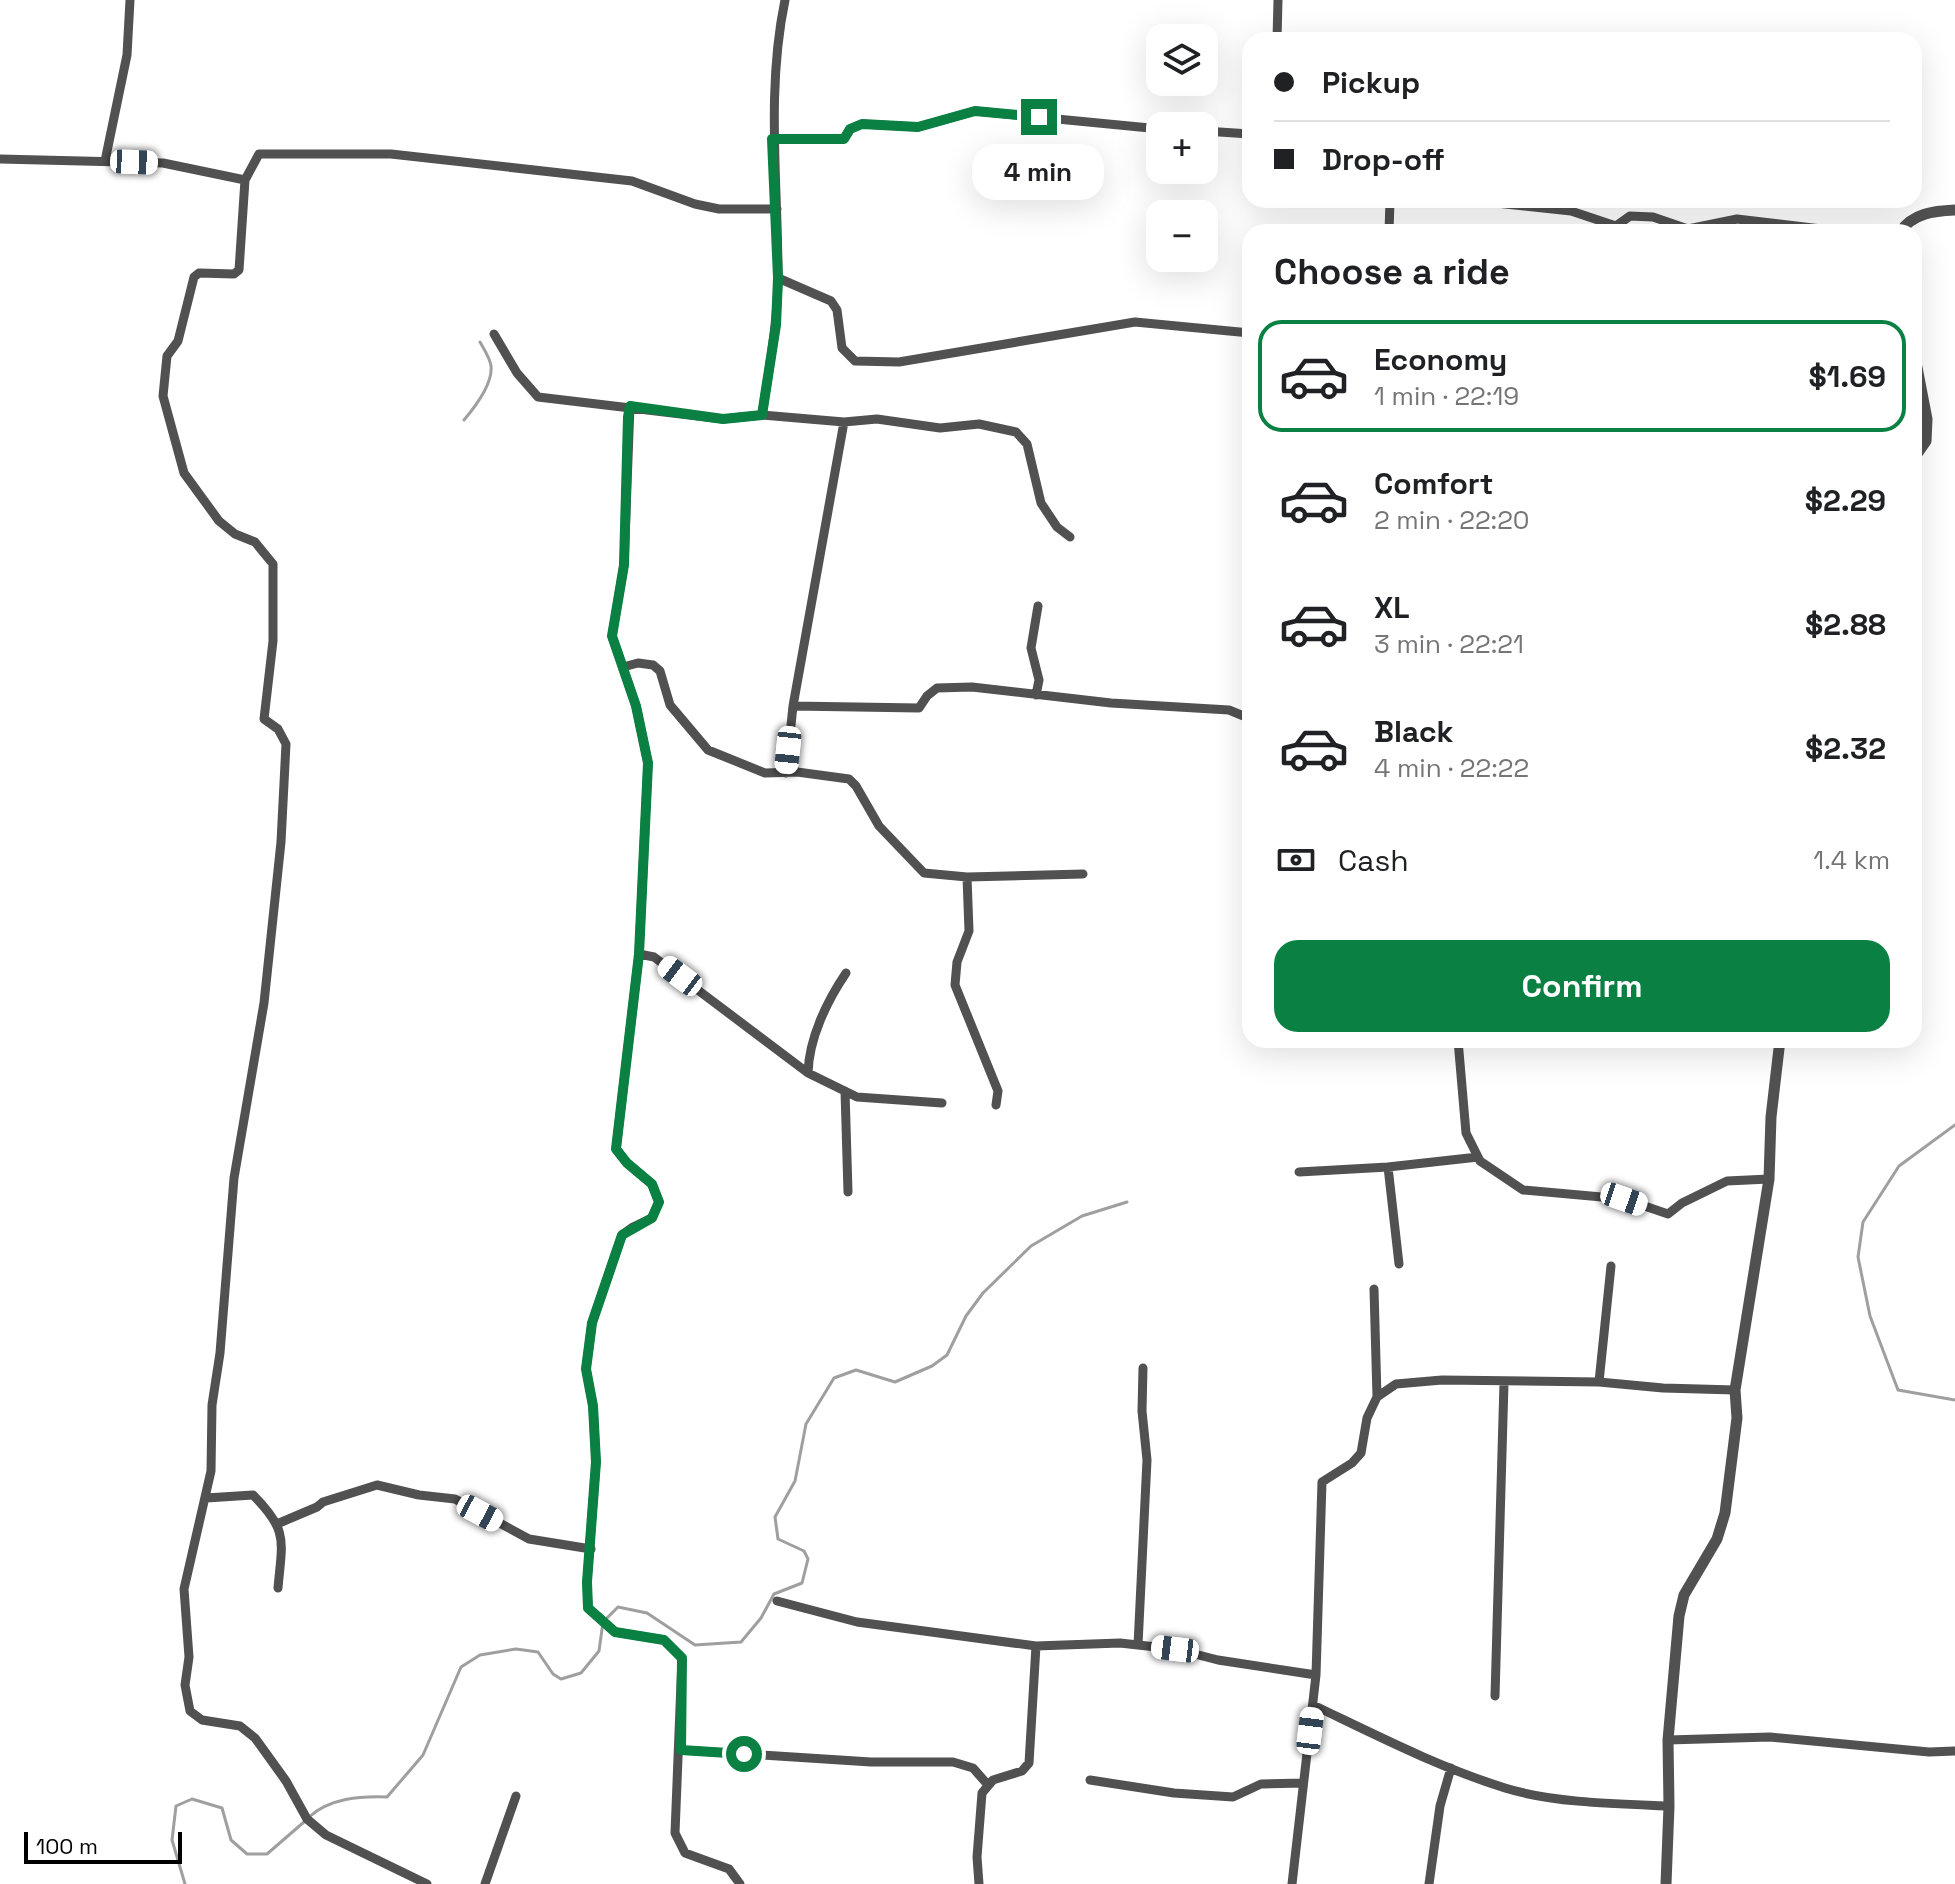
<!DOCTYPE html>
<meta charset="utf-8">
<style>
body{margin:0;font-family:"Space Grotesk",sans-serif;background:#f6f6f6;color:#202124;height:100vh;display:flex;flex-direction:column;font-size:30px;white-space:nowrap}
*{box-sizing:border-box;margin:0}
p{font-size:26px;color:#757577}
.icon{flex:none;width:44px;height:44px;fill:none;stroke:currentColor;stroke-width:2;stroke-linecap:round;stroke-linejoin:round}
.map{position:relative;flex:1;overflow:hidden}
.side{position:absolute;left:1242px;top:224px;width:680px;height:824px;display:flex;flex-direction:column;background:#fff;border-radius:24px;box-shadow:0 8px 32px #0002}
.side>*{flex:none}
.banner{position:absolute;left:1242px;top:32px;width:680px;height:176px;border-radius:24px;box-shadow:0 8px 32px #0002;display:grid;align-content:center;height:176px;padding:0 32px;background:#fff}
.controls{position:absolute;left:1146px;top:24px;display:grid;gap:16px}
.controls a{display:grid;place-items:center;width:72px;height:72px;border-radius:16px;background:#fff;box-shadow:0 8px 32px #0002;font-size:40px}
.scale{position:absolute;left:24px;bottom:20px;width:158px;box-sizing:border-box;padding-left:8px;border:4px solid #000;border-top:0;font-size:22px;line-height:28px;white-space:nowrap;color:#000;-webkit-text-stroke:6px #fff;paint-order:stroke}
.end{position:absolute;width:36px;height:36px;margin:-18px;border:10px solid #0b8043;background:#fff;box-shadow:0 0 0 4px #fff}
.from{border-radius:50%}
.bubble{position:absolute;height:56px;border-radius:24px;background:#fff;box-shadow:0 8px 32px #0002;font-size:26px;font-weight:600;line-height:56px;text-align:center}
.car{position:absolute;width:24px;height:48px;margin:-24px -12px;border-radius:10px;box-shadow:0 0 6px 2px #0007;background:linear-gradient(#fff 24%,#345 0 40%,#fff 0 76%,#345 0 86%,#fff 0)}
.banner b{display:flex;align-items:center;gap:28px;height:76px;font-size:30px}
.banner b+b{border-top:2px solid #e0e0e0}
.banner i{width:20px;height:20px;background:#202124}
ul{padding:0;list-style:none}
li{display:flex;align-items:center;gap:24px;height:112px;margin:0 16px 12px;padding:0 16px;border:4px solid transparent;border-radius:24px}
li div{flex:1}
li b{display:block;font-size:30px}
li em{font-style:normal;font-weight:600}
li.on{border-color:#0b8043}
li>.icon{width:72px;height:72px;stroke-width:1.5}
h2{padding:0 32px;font-size:36px;line-height:96px}
.pay{display:flex;align-items:center;gap:20px;height:88px;padding:0 32px;font-size:30px}
.pay p{margin-inline-start:auto}
.action{display:flex;gap:16px;margin-top:auto;padding:16px 32px}
.action a{flex:1;height:92px;border-radius:24px;background:#0b8043;color:#fff;font-size:32px;font-weight:600;line-height:92px;text-align:center}
.map>svg:first-child{display:block}
.lines{fill:none;stroke-linecap:round;stroke-linejoin:round}
.stream{stroke:#9f9f9f;stroke-width:3}
.minor{stroke:#515151;stroke-width:9}
.tertiary{stroke:#515151;stroke-width:11}
.route{stroke:#0b8043;stroke-width:10}
</style>
<div class="map">
<svg width="1955" height="1884" viewBox="0 0 1955 1884">
<rect width="100%" height="100%" fill="#fff"/>
<g class="lines">
<path class="stream" d="M 464,420 C 475,407 493,384 491,366 C 490,358 484,349 480,342
M 1955,1125 L 1899,1166 L 1863,1222 L 1858,1257 L 1870,1316 L 1898,1390 L 1955,1400
M 309,1817 C 330,1798 360,1796 387,1797 L 423,1755 L 461,1667 L 480,1655 L 516,1649 L 538,1652 L 553,1674 L 561,1679 L 581,1673 L 599,1651 L 603,1622 L 618,1607 L 647,1613 L 695,1645 L 741,1642 L 761,1618 L 774,1594 L 802,1583 L 808,1559 L 804,1551 L 778,1539 L 775,1517 L 795,1481 L 806,1424 L 834,1378 L 856,1370 L 895,1382 L 932,1366 L 947,1355 L 966,1316 L 983,1293 L 1031,1246 L 1082,1216 L 1127,1202
M 185,1884 L 172,1840 L 176,1806 L 192,1799 L 222,1808 L 231,1840 L 247,1854 L 267,1854 L 304,1822"/>
<path class="minor" d="M 1277,40 L 1278,0
M 1204,131 L 1250,134
M 772,139 L 844,139 L 850,129 L 862,124 L 918,127 L 975,111 L 1160,129
M 0,159 L 163,163 L 245,180
M 105,161 L 127,55 L 130,0
M 1468,200 L 1571,211 L 1616,226 L 1630,216 L 1653,217 L 1688,229 L 1737,219 L 1846,232
M 1389,232 L 1390,200
M 778,278 L 831,301 L 837,310 L 842,348 L 855,361 L 899,362 L 1135,322 L 1250,333
M 494,334 L 517,373 L 538,397 L 723,419 L 762,415 L 844,422 L 877,419 L 940,428 L 979,424 L 1016,432 L 1027,444 L 1041,503 L 1057,527 L 1070,537
M 630,406 L 624,565 L 612,636 L 636,706 L 648,763 L 639,954 L 616,1149 L 627,1163 L 652,1184 L 659,1202 L 652,1218 L 633,1227 L 622,1235 L 592,1323 L 586,1369 L 593,1406 L 596,1462 L 587,1582 L 588,1608 L 615,1632 L 664,1640 L 682,1658 L 675,1833 L 685,1853 L 729,1869 L 740,1884
M 762,415 C 769,368 778,322 778,275 C 778,183 766,91 785,0
M 623,667 L 638,663 L 653,665 L 660,671 L 670,705 L 708,750 L 765,773 L 797,772 L 849,779 L 856,786 L 879,826 L 924,873 L 967,877 L 1083,874
M 1036,695 L 1039,680 L 1031,648 L 1038,606
M 793,706 L 919,708 L 927,696 L 937,688 L 972,687 L 1111,703 L 1229,710 L 1246,717 L 1250,723
M 786,773 L 793,706 L 844,422
M 967,877 L 969,931 L 957,962 L 955,985 L 998,1091 L 996,1105
M 639,954 L 654,957 L 808,1073 L 857,1097 L 942,1103
M 1458,1040 L 1466,1133 L 1480,1161 L 1523,1190 L 1624,1199 L 1668,1214 L 1682,1203 L 1727,1181 L 1769,1179
M 808,1073 C 809,1038 827,1001 846,973
M 845,1091 L 848,1192
M 1388,1167 L 1399,1264
M 1299,1172 L 1388,1167 L 1478,1157
M 1374,1289 L 1377,1397
M 1599,1382 L 1611,1266
M 206,1498 L 253,1495 C 289,1531 282,1541 278,1588
M 277,1524 L 317,1507 L 323,1502 L 377,1485 L 419,1495 L 455,1499 L 529,1539 L 591,1549
M 777,1601 L 857,1622 L 1036,1646 L 1120,1643 L 1138,1645 L 1175,1649 L 1218,1660 L 1316,1675
M 1138,1645 L 1147,1460 L 1142,1411 L 1143,1368
M 1495,1696 L 1504,1383
M 1313,1705 C 1376,1735 1438,1767 1505,1788 C 1553,1803 1619,1804 1669,1806
M 1668,1740 L 1770,1737 L 1929,1752 L 1955,1751
M 681,1750 L 871,1762 L 953,1762 L 973,1768 L 988,1785
M 1090,1780 L 1174,1793 L 1233,1797 L 1261,1784 L 1303,1783
M 427,1884 L 326,1835 L 307,1819 L 286,1781 L 255,1738 L 240,1726 L 202,1720 L 190,1711 L 185,1685 L 189,1657 L 184,1589 L 211,1471 L 212,1405 L 220,1353 L 234,1178 L 264,1003 L 281,842 L 286,744 L 278,729 L 264,719 L 273,641 L 273,564 L 255,542 L 235,534 L 219,521 L 184,473 L 163,396 L 167,356 L 178,341 L 194,277 L 199,273 L 234,274 L 239,270 L 245,180 L 259,154 L 391,154 L 632,181 L 695,204 L 719,209 L 777,209
M 485,1884 L 516,1796
M 979,1884 L 977,1857 L 982,1793 L 993,1780 L 1022,1771 L 1029,1763 L 1036,1646
M 1292,1884 L 1316,1675 L 1322,1482 L 1352,1463 L 1361,1453 L 1367,1418 L 1377,1397 L 1396,1384 L 1442,1380 L 1599,1382 L 1663,1388 L 1735,1390
M 1429,1884 L 1440,1806 L 1451,1768"/>
<path class="tertiary" d="M 1900,232 C 1913,213 1934,211 1955,210
M 1914,352 L 1927,419 L 1926,441 L 1914,458
M 1666,1884 L 1669,1806 L 1668,1740 L 1679,1616 L 1684,1595 L 1717,1539 L 1725,1513 L 1737,1418 L 1735,1390 L 1769,1179 L 1771,1117 L 1780,1040"/>
</g>
<g class="lines">
<path class="route" d="M 744,1754 L 681,1750 L 682,1658 L 664,1640 L 615,1632 L 588,1608 L 587,1582 L 596,1462 L 593,1406 L 586,1369 L 592,1323 L 622,1235 L 652,1218 L 659,1202 L 652,1184 L 627,1163 L 616,1149 L 639,954 L 648,763 L 636,706 L 612,636 L 624,565 L 628,417 L 630,406 L 723,419 L 762,415 L 776,325 L 778,278 L 772,139 L 844,139 L 850,129 L 862,124 L 918,127 L 975,111 L 1039,117"/>
</g>
</svg>
<div class="controls">
<a><svg class="icon" aria-label="layers" viewBox="0 0 24 24"><path d="M12 4l9 5-9 5-9-5zM3 14l9 5 9-5"/></svg></a>
<a>+</a>
<a>−</a>
</div>
<div class="scale">100 m</div>
<i class="end from" style="left:744px;top:1754px"></i>
<i class="end" style="left:1039px;top:117px"></i>
<div class="bubble" style="left:972px;top:144px;width:132px">4 min</div>
<i class="car" style="left:134px;top:162px;rotate:92deg"></i>
<i class="car" style="left:788px;top:750px;rotate:186deg"></i>
<i class="car" style="left:680px;top:976px;rotate:307deg"></i>
<i class="car" style="left:1624px;top:1199px;rotate:109deg"></i>
<i class="car" style="left:480px;top:1513px;rotate:118deg"></i>
<i class="car" style="left:1175px;top:1649px;rotate:277deg"></i>
<i class="car" style="left:1310px;top:1731px;rotate:7deg"></i>
<div class="banner">
<b><i class="from"></i>Pickup</b>
<b><i></i>Drop-off</b>
</div>
<section class="side">
<h2>Choose a ride</h2>
<ul>
<li class="on"><svg class="icon" aria-label="car" viewBox="0 0 24 24"><path d="M5 17H2v-5l4-1 3-4h7l3 4 3 1v5h-3M9 17h6M6 11h13"/><circle cx="7" cy="17" r="2"/><circle cx="17" cy="17" r="2"/></svg><div><b>Economy</b><p>1 min · 22:19</p></div><em>$1.69</em></li>
<li><svg class="icon" aria-label="car" viewBox="0 0 24 24"><path d="M5 17H2v-5l4-1 3-4h7l3 4 3 1v5h-3M9 17h6M6 11h13"/><circle cx="7" cy="17" r="2"/><circle cx="17" cy="17" r="2"/></svg><div><b>Comfort</b><p>2 min · 22:20</p></div><em>$2.29</em></li>
<li><svg class="icon" aria-label="car" viewBox="0 0 24 24"><path d="M5 17H2v-5l4-1 3-4h7l3 4 3 1v5h-3M9 17h6M6 11h13"/><circle cx="7" cy="17" r="2"/><circle cx="17" cy="17" r="2"/></svg><div><b>XL</b><p>3 min · 22:21</p></div><em>$2.88</em></li>
<li><svg class="icon" aria-label="car" viewBox="0 0 24 24"><path d="M5 17H2v-5l4-1 3-4h7l3 4 3 1v5h-3M9 17h6M6 11h13"/><circle cx="7" cy="17" r="2"/><circle cx="17" cy="17" r="2"/></svg><div><b>Black</b><p>4 min · 22:22</p></div><em>$2.32</em></li>
</ul>
<div class="pay"><svg class="icon" aria-label="cash" viewBox="0 0 24 24"><path d="M3 7h18v10H3z"/><circle cx="12" cy="12" r="2"/></svg>Cash<p>1.4 km</p></div>
<div class="action"><a>Confirm</a></div>
</section>
</div>
